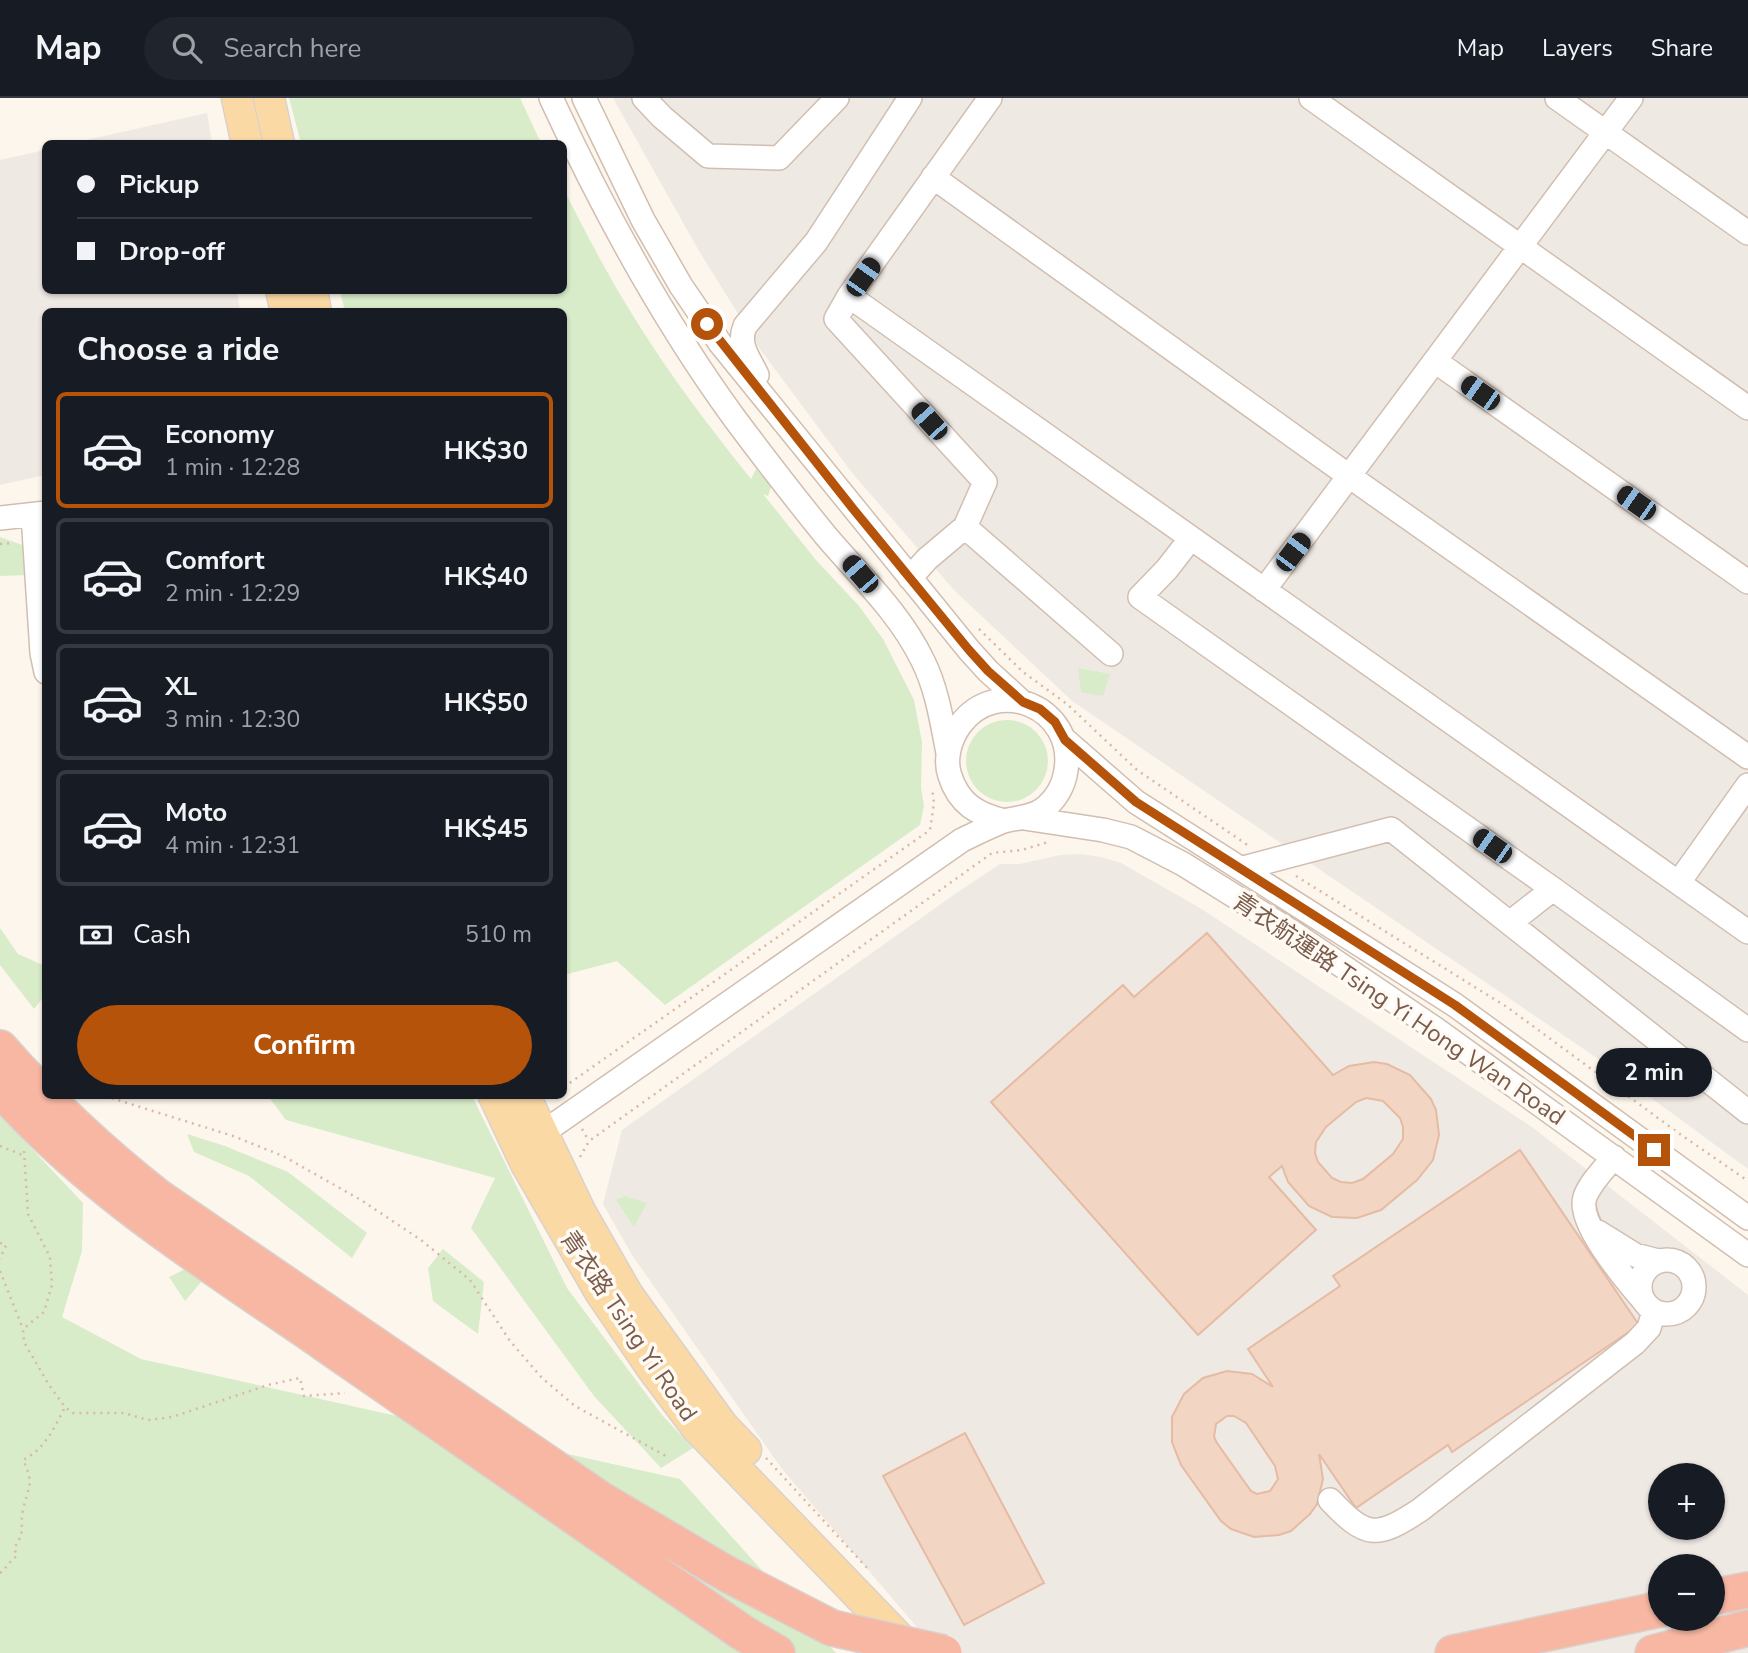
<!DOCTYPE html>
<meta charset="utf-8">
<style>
body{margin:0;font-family:"Nunito Sans","Noto Sans TC",sans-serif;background:#20242c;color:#f1f3f6;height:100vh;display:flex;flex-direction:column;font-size:26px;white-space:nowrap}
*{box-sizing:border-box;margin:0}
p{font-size:23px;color:#9ea1a6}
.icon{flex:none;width:38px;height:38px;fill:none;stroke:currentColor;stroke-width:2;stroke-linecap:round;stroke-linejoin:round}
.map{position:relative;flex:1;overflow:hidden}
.drawer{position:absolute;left:42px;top:210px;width:525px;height:791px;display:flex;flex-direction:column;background:#171b24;border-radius:10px;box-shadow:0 2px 5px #0004}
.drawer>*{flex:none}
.hud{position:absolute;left:42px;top:42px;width:525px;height:154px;border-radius:10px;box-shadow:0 2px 5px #0004;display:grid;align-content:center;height:154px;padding:0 35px;background:#171b24}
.tools{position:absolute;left:1648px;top:1365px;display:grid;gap:14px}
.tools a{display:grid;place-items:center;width:77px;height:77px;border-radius:50%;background:#171b24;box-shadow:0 2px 5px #0004;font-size:35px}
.end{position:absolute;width:32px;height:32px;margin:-16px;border:9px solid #b45309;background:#fff;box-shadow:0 0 0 4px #fff}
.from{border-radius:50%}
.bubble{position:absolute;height:49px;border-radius:24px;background:#171b24;box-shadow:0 2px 5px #0004;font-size:23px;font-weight:700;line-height:49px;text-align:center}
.car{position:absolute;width:21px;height:42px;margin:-21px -10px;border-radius:9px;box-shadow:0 0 5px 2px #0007;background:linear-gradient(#222 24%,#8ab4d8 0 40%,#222 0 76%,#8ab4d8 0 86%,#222 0)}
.hud b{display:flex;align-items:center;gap:24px;height:66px;font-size:26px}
.hud b+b{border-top:2px solid #363941}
.hud i{width:18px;height:18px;background:#f1f3f6}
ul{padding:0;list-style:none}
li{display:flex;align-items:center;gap:21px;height:116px;margin:0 14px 10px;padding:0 21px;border:4px solid #363941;border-radius:10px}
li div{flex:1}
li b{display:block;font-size:26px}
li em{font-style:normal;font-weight:700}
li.active{border-color:#b45309}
li>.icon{width:63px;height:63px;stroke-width:1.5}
h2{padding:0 35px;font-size:32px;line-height:84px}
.pay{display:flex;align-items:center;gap:18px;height:77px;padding:0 35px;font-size:26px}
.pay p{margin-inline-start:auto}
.cta{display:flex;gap:14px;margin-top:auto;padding:14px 35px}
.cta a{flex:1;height:80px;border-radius:42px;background:#b45309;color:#fff;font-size:28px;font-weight:700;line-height:80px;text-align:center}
header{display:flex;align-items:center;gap:42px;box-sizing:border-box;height:98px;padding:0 35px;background:#171b24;border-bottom:2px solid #363941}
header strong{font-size:33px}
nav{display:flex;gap:38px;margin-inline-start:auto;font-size:24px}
.search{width:490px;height:63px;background:#20242c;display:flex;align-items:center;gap:18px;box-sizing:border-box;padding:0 24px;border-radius:38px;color:#9ea1a6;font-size:26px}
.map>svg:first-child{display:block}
.industrial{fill:#efe9e4;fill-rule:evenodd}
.green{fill:#d8ecc9}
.building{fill:#f3d5c3;stroke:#e6bba3;stroke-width:2;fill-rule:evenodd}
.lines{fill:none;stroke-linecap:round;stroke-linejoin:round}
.minor-casing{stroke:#d1beb0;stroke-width:26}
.major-casing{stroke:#dad1cd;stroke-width:33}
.highway-casing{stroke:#dad1cd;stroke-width:38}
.path{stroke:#d9b8a5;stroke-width:2.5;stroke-dasharray:2 5;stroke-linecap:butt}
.minor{stroke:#fff;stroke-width:23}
.major{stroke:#fbd9a5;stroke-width:30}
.highway{stroke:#f7b7a3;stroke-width:35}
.highway-bridge-casing{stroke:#dad1cd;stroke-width:38;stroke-linecap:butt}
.highway-bridge{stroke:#f7b7a3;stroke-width:35}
.route{stroke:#b45309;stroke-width:9}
.labels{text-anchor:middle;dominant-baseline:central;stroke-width:7;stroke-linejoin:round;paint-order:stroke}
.street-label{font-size:24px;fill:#7a5c4d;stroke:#fffaf3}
</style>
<header>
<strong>Map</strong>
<div class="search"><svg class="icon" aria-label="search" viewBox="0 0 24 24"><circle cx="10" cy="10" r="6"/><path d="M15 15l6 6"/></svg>Search here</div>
<nav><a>Map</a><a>Layers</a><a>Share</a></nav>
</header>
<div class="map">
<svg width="1748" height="1555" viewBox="0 0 1748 1555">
<rect width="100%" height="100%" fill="#fdf6ec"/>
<path class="industrial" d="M 613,0 L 1748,0 L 1748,1071 L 1594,958 L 1072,603 L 954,492 L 853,376 L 760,251 L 699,153 Z
M 207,15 L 212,45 L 73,45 Z
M 45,52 L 46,192 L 237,193 L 240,213 L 46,214 L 45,377 L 0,387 L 0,62 Z
M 1080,756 L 1101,759 L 1121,765 L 1200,810 L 1532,1029 L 1748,1197 L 1748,1555 L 939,1555 L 782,1371 L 632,1157 L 603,1106 L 622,1032 L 955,796 L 1000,766 L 1020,766 L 1060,757 ZM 1661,1377 L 1713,1377 L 1713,1430 L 1661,1430 ZM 1661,1468 L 1713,1468 L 1713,1521 L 1661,1521 Z"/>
<path class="green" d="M 289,0 L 520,0 L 541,45 L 301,45 Z
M 564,92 C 587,137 610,182 637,224 C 671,279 711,331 751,381 L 756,371 L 772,386 L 768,398 L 763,396 L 816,462 L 859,508 L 883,541 L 914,602 L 922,644 L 921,690 L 924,708 L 920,727 L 665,907 L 617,863 L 564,877 L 564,214 L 345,213 L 340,193 L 564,192 Z
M 0,439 L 28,449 L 27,477 L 0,478 Z
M 1078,570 L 1110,576 L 1103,598 L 1081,594 Z
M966 663a41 41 0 1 1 82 0a41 41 0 1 1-82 0Z
M 0,830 L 18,856 L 45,868 L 45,897 L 34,911 L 0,867 Z
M 268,998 L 472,998 L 567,1190 L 662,1317 L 693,1350 L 661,1370 L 594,1298 L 471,1130 L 495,1080 L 286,1022 Z
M 0,1017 L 83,1105 L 82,1153 L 62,1219 L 141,1261 L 680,1381 L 836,1555 L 0,1555 Z
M 187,1036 L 225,1048 L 288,1074 L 367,1135 L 352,1160 L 249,1078 L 194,1054 Z
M 625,1098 L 647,1105 L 634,1129 L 616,1102 Z
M 443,1151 L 484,1184 L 478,1236 L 433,1203 L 428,1170 Z
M 191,1168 L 202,1183 L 185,1203 L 169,1179 Z"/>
<path class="building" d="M 1207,835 L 1333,977 L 1349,968 L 1374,964 L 1387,966 L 1410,977 L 1431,1001 L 1436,1012 L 1439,1037 L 1433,1062 L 1417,1082 L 1381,1112 L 1357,1120 L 1332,1119 L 1309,1108 L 1288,1084 L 1282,1068 L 1269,1079 L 1316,1132 L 1198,1237 L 991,1004 L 1123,887 L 1134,899 ZM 1366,1000 L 1383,1003 L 1400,1020 L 1403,1029 L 1403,1041 L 1393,1056 L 1363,1081 L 1352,1085 L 1341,1084 L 1332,1080 L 1318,1064 L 1315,1055 L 1316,1044 L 1326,1029 L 1356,1004 Z
M 1520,1052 L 1639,1227 L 1452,1354 L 1448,1347 L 1356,1410 L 1319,1356 L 1323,1381 L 1317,1406 L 1310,1416 L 1291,1433 L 1279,1437 L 1254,1439 L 1231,1431 L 1221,1423 L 1181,1367 L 1172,1344 L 1172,1319 L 1184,1296 L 1203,1280 L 1227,1273 L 1252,1276 L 1273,1289 L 1248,1251 L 1340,1188 L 1333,1178 ZM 1227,1318 L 1234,1318 L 1246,1325 L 1275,1368 L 1278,1381 L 1270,1393 L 1257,1396 L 1251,1393 L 1217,1345 L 1214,1339 L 1216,1326 Z
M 965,1335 L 1044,1485 L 964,1527 L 883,1378 Z"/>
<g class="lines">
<defs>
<path id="minor" d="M 551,0 C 603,112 662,221 735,321 C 765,361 795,400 826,438 C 860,478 900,515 923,563 C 937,591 942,624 948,655
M 584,0 L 643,122 L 681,188 L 720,245 L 969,552 L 988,573 L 1022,604
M 644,0 L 662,19 L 708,58 L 779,60 L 837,0
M 990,0 L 849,198 L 1748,834
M 1311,0 L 1748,310
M 1557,0 L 1748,135
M 933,79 L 1349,378 L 1748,659
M 849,198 L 836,221 L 985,384 L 965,429
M 1435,263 L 1748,484
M 757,277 C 749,260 737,247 745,228 L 816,144 L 910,0
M 33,417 L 42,555 L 46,574
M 0,420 L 46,415
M 1191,440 L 1167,471 L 1140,499 L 1553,791 L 1748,932
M 910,480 L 927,461 L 965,429 L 1111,556
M 1264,492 L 1631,0
M 1065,642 L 1136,704 L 1455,907 L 1748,1120
M 1024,720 L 1103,732 L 1131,739 L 1183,766 L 1292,834 L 1437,932 L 1748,1157
M 1243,770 L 1391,731 L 1748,1014
M 1679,784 L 1748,687
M 1511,824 L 1553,791
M 531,1043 L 962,742 C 975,736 988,729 1001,724 C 1015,719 1029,721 1042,712 C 1055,703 1064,688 1066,672 C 1076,610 997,576 960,627 C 950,641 944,661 950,678 C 959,706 977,716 1004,723
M 1614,1059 C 1604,1071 1590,1085 1585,1099 C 1576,1124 1627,1183 1643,1202
M 1598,1134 L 1635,1157 L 1658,1163
M1640 1189a27 27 0 1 1 54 0a27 27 0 1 1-54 0Z
M 1330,1402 C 1366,1440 1376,1441 1420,1412 L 1635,1245 L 1649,1230 L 1654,1213"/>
<path id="major" d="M 237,0 L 247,46
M 269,0 L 279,46
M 281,192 L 286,214
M 312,192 L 316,214
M 494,998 L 526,1066 L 600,1194 L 651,1269 L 696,1329 L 911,1552
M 525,998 L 581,1115 L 628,1197 L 723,1328 L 746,1352"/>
<path id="highway" d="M 0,950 C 49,1006 101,1054 158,1099 L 600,1401 L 727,1476 L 832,1530
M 0,990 C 92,1094 211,1167 324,1245 C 464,1342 603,1439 743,1535 L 777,1555
M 1713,1499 L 1748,1492
M 1453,1555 L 1661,1511
M 1653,1555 L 1748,1530"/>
</defs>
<use href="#minor" class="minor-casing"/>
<use href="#major" class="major-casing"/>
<use href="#highway" class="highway-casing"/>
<path class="path" d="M 0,446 L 14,445
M 979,531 L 1023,574 L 1067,606 L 1137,672 L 1249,748
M 1296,778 L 1507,909 L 1677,1034 L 1748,1083
M 564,989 L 930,732 L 934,705 L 932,690
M 105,998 L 233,1038 L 283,1058 L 361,1102 L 421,1142 L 470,1182 L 510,1243 L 542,1280 L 575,1308 L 666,1358
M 582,1031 L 589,1043
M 0,1048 L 25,1058
M 24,1053 L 28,1116 L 50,1159 L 52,1187 L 44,1214 L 23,1231 L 24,1244 L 49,1287 L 65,1309 L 73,1315 L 124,1315 L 148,1322 L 172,1319 L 268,1287 L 300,1280 L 304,1298 L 345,1295
M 580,1059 L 589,1043 L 992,755 L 1022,752 L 1048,744
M 0,1145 L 6,1147 L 0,1161
M 0,1173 L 23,1231
M 766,1360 L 868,1471
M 0,1475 C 7,1470 9,1463 17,1458 L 14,1450 C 27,1431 19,1431 23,1412 C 28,1389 35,1386 23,1362 C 44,1352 55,1329 65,1309"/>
<use href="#minor" class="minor"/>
<use href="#major" class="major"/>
<use href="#highway" class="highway"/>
<defs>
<path id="highway-bridge" d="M 832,1530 L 944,1555"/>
</defs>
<use href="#highway-bridge" class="highway-bridge-casing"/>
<use href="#highway-bridge" class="highway-bridge"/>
</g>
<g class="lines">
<path class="route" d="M 707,226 L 854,412 L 969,552 L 988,573 L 1023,604 L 1040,611 L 1055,624 L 1065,642 L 1136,704 L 1455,907 L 1654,1052"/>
</g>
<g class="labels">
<g class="street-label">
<text transform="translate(1399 911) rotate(34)">青衣航運路 Tsing Yi Hong Wan Road</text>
<text transform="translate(629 1228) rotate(56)">青衣路 Tsing Yi Road</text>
</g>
</g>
</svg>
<div class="tools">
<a>+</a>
<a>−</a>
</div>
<i class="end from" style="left:707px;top:226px"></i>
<i class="end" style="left:1654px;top:1052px"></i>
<div class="bubble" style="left:1596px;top:950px;width:116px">2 min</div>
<i class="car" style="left:863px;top:179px;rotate:35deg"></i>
<i class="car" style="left:1480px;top:295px;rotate:305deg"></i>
<i class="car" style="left:929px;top:323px;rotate:318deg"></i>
<i class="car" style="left:1636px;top:405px;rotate:305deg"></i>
<i class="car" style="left:1293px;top:454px;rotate:37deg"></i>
<i class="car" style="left:860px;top:476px;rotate:319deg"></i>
<i class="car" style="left:1492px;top:748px;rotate:305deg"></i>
<div class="hud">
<b><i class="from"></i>Pickup</b>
<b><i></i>Drop-off</b>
</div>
<section class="drawer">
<h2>Choose a ride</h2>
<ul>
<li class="active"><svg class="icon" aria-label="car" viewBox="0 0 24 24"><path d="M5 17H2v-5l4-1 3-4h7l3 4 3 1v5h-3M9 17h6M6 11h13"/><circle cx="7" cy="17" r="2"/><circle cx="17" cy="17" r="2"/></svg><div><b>Economy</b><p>1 min · 12:28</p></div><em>HK$30</em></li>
<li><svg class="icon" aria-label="car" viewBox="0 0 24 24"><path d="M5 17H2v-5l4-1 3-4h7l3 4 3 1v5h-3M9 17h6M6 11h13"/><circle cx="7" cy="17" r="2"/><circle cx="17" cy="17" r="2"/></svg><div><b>Comfort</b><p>2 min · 12:29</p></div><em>HK$40</em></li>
<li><svg class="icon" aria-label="car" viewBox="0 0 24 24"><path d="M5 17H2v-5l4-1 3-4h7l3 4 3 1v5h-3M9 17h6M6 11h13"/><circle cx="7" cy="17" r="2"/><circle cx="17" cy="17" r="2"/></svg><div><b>XL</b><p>3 min · 12:30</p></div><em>HK$50</em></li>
<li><svg class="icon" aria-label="car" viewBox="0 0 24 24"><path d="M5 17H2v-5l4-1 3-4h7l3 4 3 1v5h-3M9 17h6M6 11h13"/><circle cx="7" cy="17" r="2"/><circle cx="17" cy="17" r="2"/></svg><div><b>Moto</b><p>4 min · 12:31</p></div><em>HK$45</em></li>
</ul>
<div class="pay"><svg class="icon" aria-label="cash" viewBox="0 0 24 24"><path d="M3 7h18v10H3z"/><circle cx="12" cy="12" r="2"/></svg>Cash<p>510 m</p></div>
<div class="cta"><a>Confirm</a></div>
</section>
</div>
